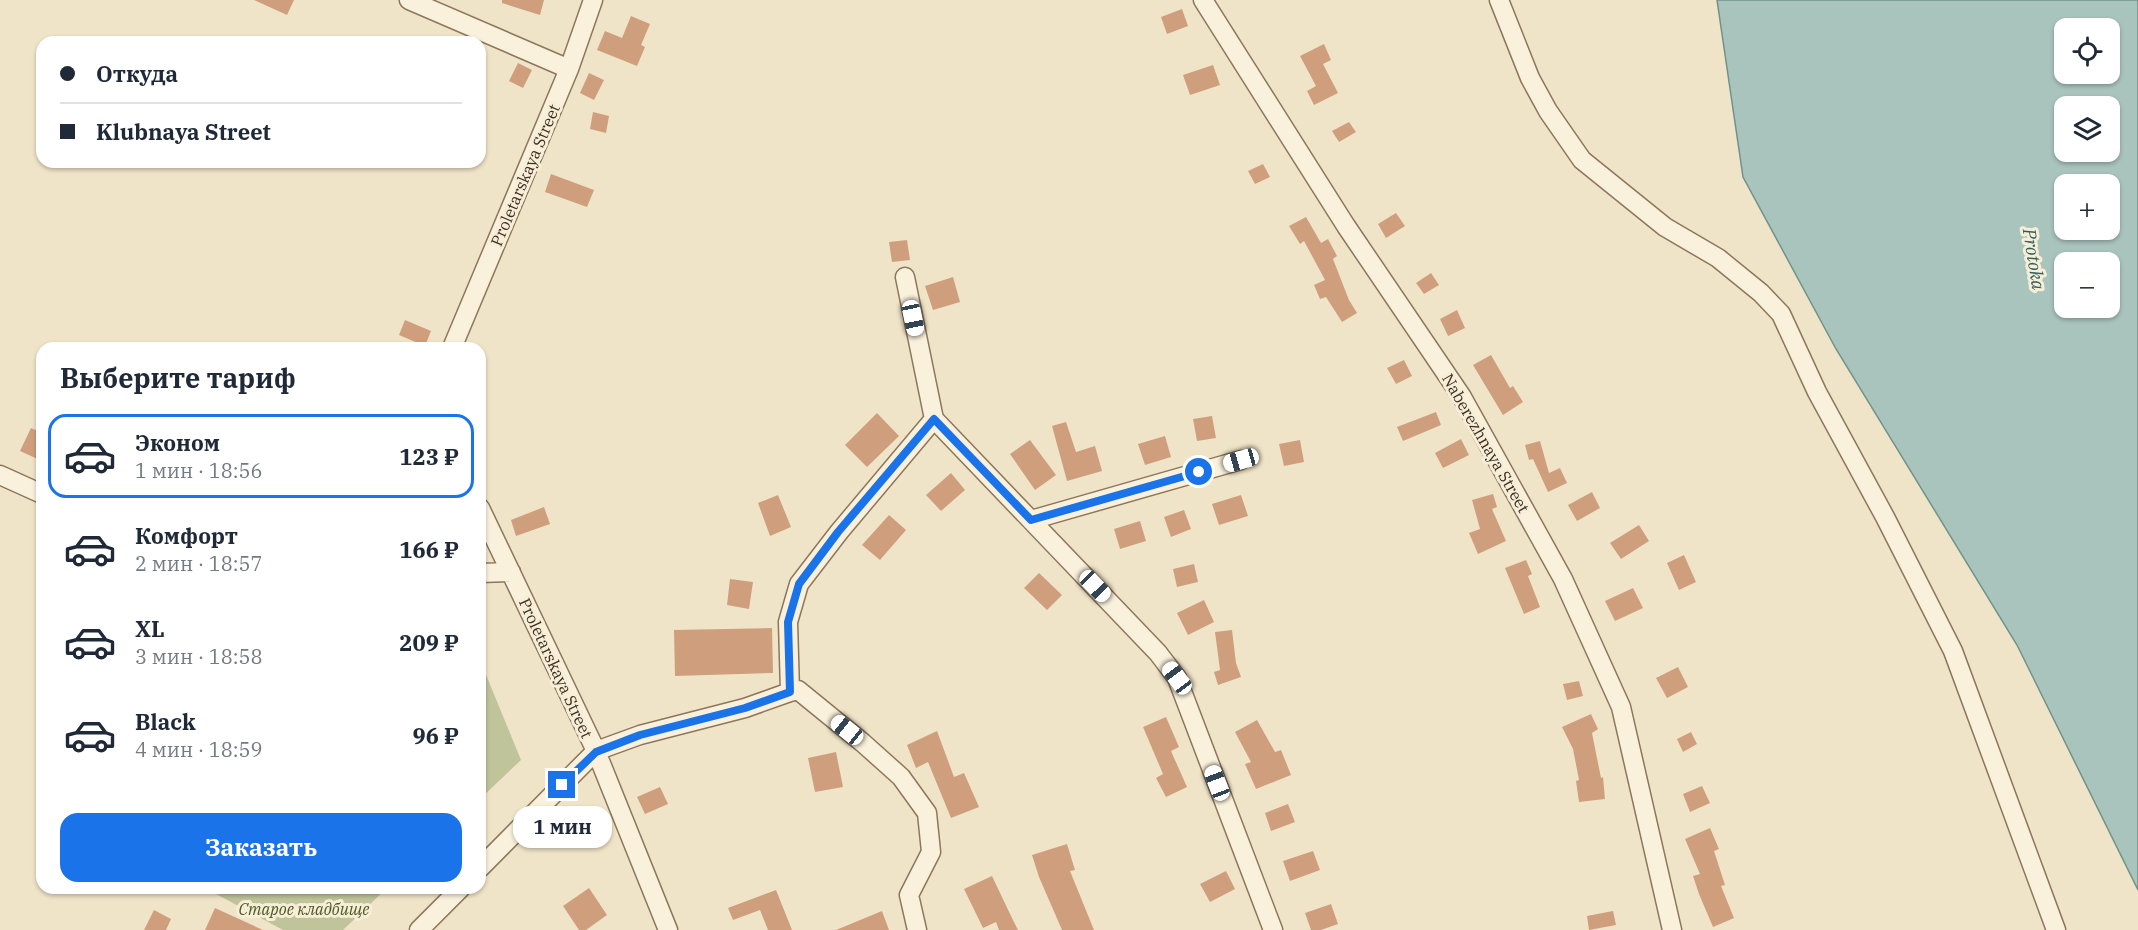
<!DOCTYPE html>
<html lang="ru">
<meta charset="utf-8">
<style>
body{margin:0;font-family:"IBM Plex Serif",serif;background:#f2f2f3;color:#1f2937;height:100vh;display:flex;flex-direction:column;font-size:22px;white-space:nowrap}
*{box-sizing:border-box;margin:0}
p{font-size:20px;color:#747a83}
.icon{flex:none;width:33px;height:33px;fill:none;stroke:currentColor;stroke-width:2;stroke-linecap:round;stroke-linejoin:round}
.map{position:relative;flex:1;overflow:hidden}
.details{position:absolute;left:36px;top:342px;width:450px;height:552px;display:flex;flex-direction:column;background:#fff;border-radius:18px;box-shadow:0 2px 4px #0004}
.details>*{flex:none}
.banner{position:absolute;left:36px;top:36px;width:450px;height:132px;border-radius:18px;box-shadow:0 2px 4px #0004;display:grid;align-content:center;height:132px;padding:0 24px;background:#fff}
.buttons{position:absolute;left:2054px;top:18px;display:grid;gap:12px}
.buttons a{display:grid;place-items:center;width:66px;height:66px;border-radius:12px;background:#fff;box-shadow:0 2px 4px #0004;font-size:30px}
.end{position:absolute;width:27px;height:27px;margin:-14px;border:8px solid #1a73e8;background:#fff;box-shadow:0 0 0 3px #fff}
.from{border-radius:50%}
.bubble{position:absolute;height:42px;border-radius:18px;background:#fff;box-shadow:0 2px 4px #0004;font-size:20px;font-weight:800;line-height:42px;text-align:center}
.car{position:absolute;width:18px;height:36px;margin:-18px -9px;border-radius:8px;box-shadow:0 0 4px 2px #0007;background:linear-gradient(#fff 24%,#345 0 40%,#fff 0 76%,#345 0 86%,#fff 0)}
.banner b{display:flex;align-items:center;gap:21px;height:57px;font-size:22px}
.banner b+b{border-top:2px solid #e0e1e3}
.banner i{width:15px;height:15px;background:#1f2937}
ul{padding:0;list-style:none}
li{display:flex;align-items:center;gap:18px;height:84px;margin:0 12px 9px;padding:0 12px;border:3px solid transparent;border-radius:18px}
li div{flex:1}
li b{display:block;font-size:22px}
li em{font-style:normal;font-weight:800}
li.current{border-color:#1a73e8}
li>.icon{width:54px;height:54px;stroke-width:1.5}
h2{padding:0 24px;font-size:27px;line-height:72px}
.cta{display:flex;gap:12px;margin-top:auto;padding:12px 24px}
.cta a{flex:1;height:69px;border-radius:18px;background:#1a73e8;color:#fff;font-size:24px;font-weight:800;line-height:69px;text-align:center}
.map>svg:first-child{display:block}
.cemetery{fill:#bfc49a}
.water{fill:#a9c4bc;stroke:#6f938a;stroke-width:1.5;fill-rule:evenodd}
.building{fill:#cf9f7d}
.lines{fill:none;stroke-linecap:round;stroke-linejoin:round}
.minor-casing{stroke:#8d765c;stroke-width:21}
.minor{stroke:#faf1dc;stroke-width:18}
.route{stroke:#1a73e8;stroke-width:8}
.labels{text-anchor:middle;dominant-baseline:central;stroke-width:6;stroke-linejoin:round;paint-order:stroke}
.street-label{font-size:16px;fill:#3d2e20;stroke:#f7eed8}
.park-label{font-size:16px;font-style:italic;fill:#4d5a26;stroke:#f7eed8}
.water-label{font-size:18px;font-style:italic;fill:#2f5d5a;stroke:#f7eed8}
</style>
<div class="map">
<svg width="2138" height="930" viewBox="0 0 2138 930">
<rect width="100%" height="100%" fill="#f0e4c8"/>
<path class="cemetery" d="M 480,660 L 521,760 L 480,799 Z
M 205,888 L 387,888 L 343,930 L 283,930 Z"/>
<path class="water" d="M 1717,0 L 2138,0 L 2138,890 L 2017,645 L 1836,349 L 1743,177 ZM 2064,28 L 2109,28 L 2109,74 L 2064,74 ZM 2064,106 L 2109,106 L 2109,152 L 2064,152 ZM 2064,184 L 2109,184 L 2109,230 L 2064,230 ZM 2064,262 L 2109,262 L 2109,308 L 2064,308 Z"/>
<path class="building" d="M 254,0 L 294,0 L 287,15 Z
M 502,0 L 544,0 L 540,15 L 502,3 Z
M 1182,9 L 1188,26 L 1167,34 L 1161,17 Z
M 631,16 L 650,24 L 641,45 L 645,47 L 637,66 L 597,50 L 605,31 L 622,38 Z
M 1324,44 L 1331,60 L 1323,64 L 1338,93 L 1314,105 L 1307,91 L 1316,86 L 1300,56 Z
M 518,63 L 532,70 L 523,88 L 509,81 Z
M 1213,65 L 1220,85 L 1190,95 L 1183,75 Z
M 589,73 L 604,80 L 594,100 L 580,93 Z
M 593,112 L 609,116 L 606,133 L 590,129 Z
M 1349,122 L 1356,132 L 1339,142 L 1332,131 Z
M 1263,164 L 1270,177 L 1255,184 L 1248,171 Z
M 551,174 L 594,190 L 587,207 L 545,192 Z
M 1396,213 L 1405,226 L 1386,238 L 1378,224 Z
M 1306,217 L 1321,243 L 1328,239 L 1337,256 L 1333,259 L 1349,300 L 1357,313 L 1342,322 L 1326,297 L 1320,299 L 1314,285 L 1325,280 L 1304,241 L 1300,244 L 1289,226 Z
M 907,240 L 910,260 L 892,262 L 889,242 Z
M 1431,273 L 1439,285 L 1424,294 L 1416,283 Z
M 953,277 L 960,302 L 933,310 L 925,286 Z
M 1457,310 L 1465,328 L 1448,336 L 1440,319 Z
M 405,320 L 431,331 L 425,346 L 399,335 Z
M 1491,355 L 1510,388 L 1513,386 L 1523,402 L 1503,415 L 1473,365 Z
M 1404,360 L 1412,376 L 1396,384 L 1387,368 Z
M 1436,412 L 1441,425 L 1403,441 L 1397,427 Z
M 877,413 L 899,436 L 867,467 L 845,445 Z
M 1212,416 L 1216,438 L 1197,441 L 1193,419 Z
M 1066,422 L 1076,452 L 1095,446 L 1102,471 L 1067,481 L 1052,426 Z
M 31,428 L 42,433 L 42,461 L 20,451 Z
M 1165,436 L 1171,457 L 1145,465 L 1138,444 Z
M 1461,439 L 1469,455 L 1443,468 L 1435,453 Z
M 1030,440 L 1056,475 L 1035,490 L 1010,454 Z
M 1300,440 L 1304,462 L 1284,466 L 1279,444 Z
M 1540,441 L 1549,473 L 1560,468 L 1567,483 L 1548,492 L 1533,459 L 1529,460 L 1525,445 Z
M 951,473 L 965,490 L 941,511 L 926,495 Z
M 1592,492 L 1600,508 L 1577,521 L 1568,505 Z
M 1493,494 L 1497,507 L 1492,509 L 1506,541 L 1478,554 L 1469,533 L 1480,529 L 1472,500 Z
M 778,495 L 791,527 L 770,536 L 758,503 Z
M 1241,495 L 1248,516 L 1219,525 L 1212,504 Z
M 544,507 L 550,524 L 516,536 L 511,520 Z
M 1184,510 L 1191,529 L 1171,537 L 1164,517 Z
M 889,515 L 906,530 L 880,560 L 862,545 Z
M 1140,521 L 1146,541 L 1120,549 L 1114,529 Z
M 1639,525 L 1649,541 L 1621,559 L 1610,543 Z
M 1684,555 L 1696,582 L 1679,590 L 1667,563 Z
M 1526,560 L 1532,574 L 1528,576 L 1540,607 L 1524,614 L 1505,568 Z
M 1194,564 L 1198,582 L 1177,587 L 1173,569 Z
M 1039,573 L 1062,595 L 1047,610 L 1024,588 Z
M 730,579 L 753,582 L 749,609 L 727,605 Z
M 1633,588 L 1643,608 L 1615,621 L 1605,601 Z
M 1204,600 L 1214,622 L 1188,635 L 1177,613 Z
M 772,628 L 773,673 L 675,676 L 674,630 Z
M 1232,630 L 1236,663 L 1241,677 L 1218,685 L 1214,672 L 1220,670 L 1215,632 Z
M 1678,667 L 1688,687 L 1667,698 L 1656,678 Z
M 1579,681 L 1583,696 L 1567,700 L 1563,684 Z
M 1591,714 L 1598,729 L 1592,733 L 1601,778 L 1603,777 L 1605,799 L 1579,802 L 1576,781 L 1579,780 L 1573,749 L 1562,727 Z
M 1166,717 L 1179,747 L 1171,751 L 1187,787 L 1166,797 L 1156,778 L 1163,774 L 1143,727 Z
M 1257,720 L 1275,752 L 1281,750 L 1291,775 L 1256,789 L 1245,764 L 1251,762 L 1235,732 Z
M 937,731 L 954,777 L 964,773 L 979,807 L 951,818 L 928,762 L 916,768 L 907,745 Z
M 1691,732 L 1697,744 L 1683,752 L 1677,739 Z
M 836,752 L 843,787 L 815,792 L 808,758 Z
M 1702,786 L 1710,803 L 1690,812 L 1683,794 Z
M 660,787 L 668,804 L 645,814 L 637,797 Z
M 1288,804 L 1295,822 L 1271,831 L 1265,813 Z
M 1710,828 L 1719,849 L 1714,851 L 1725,885 L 1721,886 L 1734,918 L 1713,927 L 1699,894 L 1693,876 L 1700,874 L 1685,839 Z
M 1067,844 L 1075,870 L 1070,871 L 1094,930 L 1062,930 L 1039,877 L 1032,855 Z
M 1313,851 L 1320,870 L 1290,881 L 1283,861 Z
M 1226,871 L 1235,889 L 1210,902 L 1200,884 Z
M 992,876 L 1011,916 L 1018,930 L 999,930 L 996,922 L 983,928 L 964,889 Z
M 589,888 L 607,915 L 586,930 L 579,930 L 563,906 Z
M 776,890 L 792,930 L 768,930 L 760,910 L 733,920 L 728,908 Z
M 1331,904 L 1338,924 L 1321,930 L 1311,930 L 1305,913 Z
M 215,908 L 263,930 L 205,930 Z
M 154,910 L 171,919 L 166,930 L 144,930 Z
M 882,911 L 889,930 L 836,930 Z
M 1613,911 L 1616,925 L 1589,930 L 1587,916 Z"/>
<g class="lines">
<defs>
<path id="minor" d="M 409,0 L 569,69
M 1203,0 L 1346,226 L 1462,397 L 1563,579 L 1621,707 L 1672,930
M 1499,0 L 1530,78 L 1548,111 L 1582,160 L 1665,227 L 1718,258 L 1761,293 L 1781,314 L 1817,392 L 1885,517 L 1953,651 L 2056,930
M 905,277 L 934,419 L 1158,653 L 1177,678 L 1273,930
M 452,348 L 569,69 L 593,0
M 0,475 L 42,494
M 480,508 L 596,751 L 668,930
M 1031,520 L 1241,460
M 480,573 L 511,572
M 790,692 L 798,690 L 863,743 L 901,777 L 927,813 L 931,852 L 909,895 L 917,930
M 480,868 L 596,751 L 640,735 L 745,708 L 790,692 L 788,622 L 799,584 L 839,532 L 934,419
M 419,930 L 461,888"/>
</defs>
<use href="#minor" class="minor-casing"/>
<use href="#minor" class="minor"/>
</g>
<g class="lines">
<path class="route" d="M 562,785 L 596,752 L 640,735 L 745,708 L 790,692 L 788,622 L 799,584 L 838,532 L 934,419 L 1031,520 L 1199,472"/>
</g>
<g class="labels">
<g class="street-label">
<text transform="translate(525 175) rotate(-67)">Proletarskaya Street</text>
<text transform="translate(1486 443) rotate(60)">Naberezhnaya Street</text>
<text transform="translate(556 668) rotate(65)">Proletarskaya Street</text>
</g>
<g class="park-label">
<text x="304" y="909">Старое кладбище</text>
</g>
<g class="water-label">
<text transform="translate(2034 259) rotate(81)">Protoka</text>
</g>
</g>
</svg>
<div class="buttons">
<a><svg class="icon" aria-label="locate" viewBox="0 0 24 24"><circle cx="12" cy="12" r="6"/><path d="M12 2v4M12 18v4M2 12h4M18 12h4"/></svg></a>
<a><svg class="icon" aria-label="layers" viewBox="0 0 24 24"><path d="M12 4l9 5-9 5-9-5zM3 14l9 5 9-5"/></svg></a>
<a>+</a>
<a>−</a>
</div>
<i class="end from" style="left:1199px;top:472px"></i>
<i class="end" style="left:562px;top:785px"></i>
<div class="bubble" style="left:513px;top:806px;width:99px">1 мин</div>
<i class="car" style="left:913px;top:318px;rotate:168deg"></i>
<i class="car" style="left:1241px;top:460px;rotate:254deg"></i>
<i class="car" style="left:1095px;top:586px;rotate:136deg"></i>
<i class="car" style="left:1177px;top:678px;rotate:323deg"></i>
<i class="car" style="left:847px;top:730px;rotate:309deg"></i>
<i class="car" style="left:1217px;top:783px;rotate:339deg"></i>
<div class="banner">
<b><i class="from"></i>Откуда</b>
<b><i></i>Klubnaya Street</b>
</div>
<section class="details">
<h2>Выберите тариф</h2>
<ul>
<li class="current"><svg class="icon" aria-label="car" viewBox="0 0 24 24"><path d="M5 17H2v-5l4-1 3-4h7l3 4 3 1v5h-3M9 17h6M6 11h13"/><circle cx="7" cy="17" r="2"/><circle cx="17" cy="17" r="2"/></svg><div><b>Эконом</b><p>1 мин · 18:56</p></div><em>123 ₽</em></li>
<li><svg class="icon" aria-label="car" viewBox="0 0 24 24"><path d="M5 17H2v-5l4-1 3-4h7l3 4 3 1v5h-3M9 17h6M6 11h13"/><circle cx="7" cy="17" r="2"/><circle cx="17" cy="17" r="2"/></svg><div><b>Комфорт</b><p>2 мин · 18:57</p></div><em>166 ₽</em></li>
<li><svg class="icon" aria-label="car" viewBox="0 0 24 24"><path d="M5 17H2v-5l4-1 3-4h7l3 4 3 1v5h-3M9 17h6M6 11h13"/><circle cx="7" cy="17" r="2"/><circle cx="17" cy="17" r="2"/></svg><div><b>XL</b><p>3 мин · 18:58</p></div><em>209 ₽</em></li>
<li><svg class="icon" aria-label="car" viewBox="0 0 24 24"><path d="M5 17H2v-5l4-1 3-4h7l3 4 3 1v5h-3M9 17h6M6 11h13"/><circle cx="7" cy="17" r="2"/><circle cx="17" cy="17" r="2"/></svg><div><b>Black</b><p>4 мин · 18:59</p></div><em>96 ₽</em></li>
</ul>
<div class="cta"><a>Заказать</a></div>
</section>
</div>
